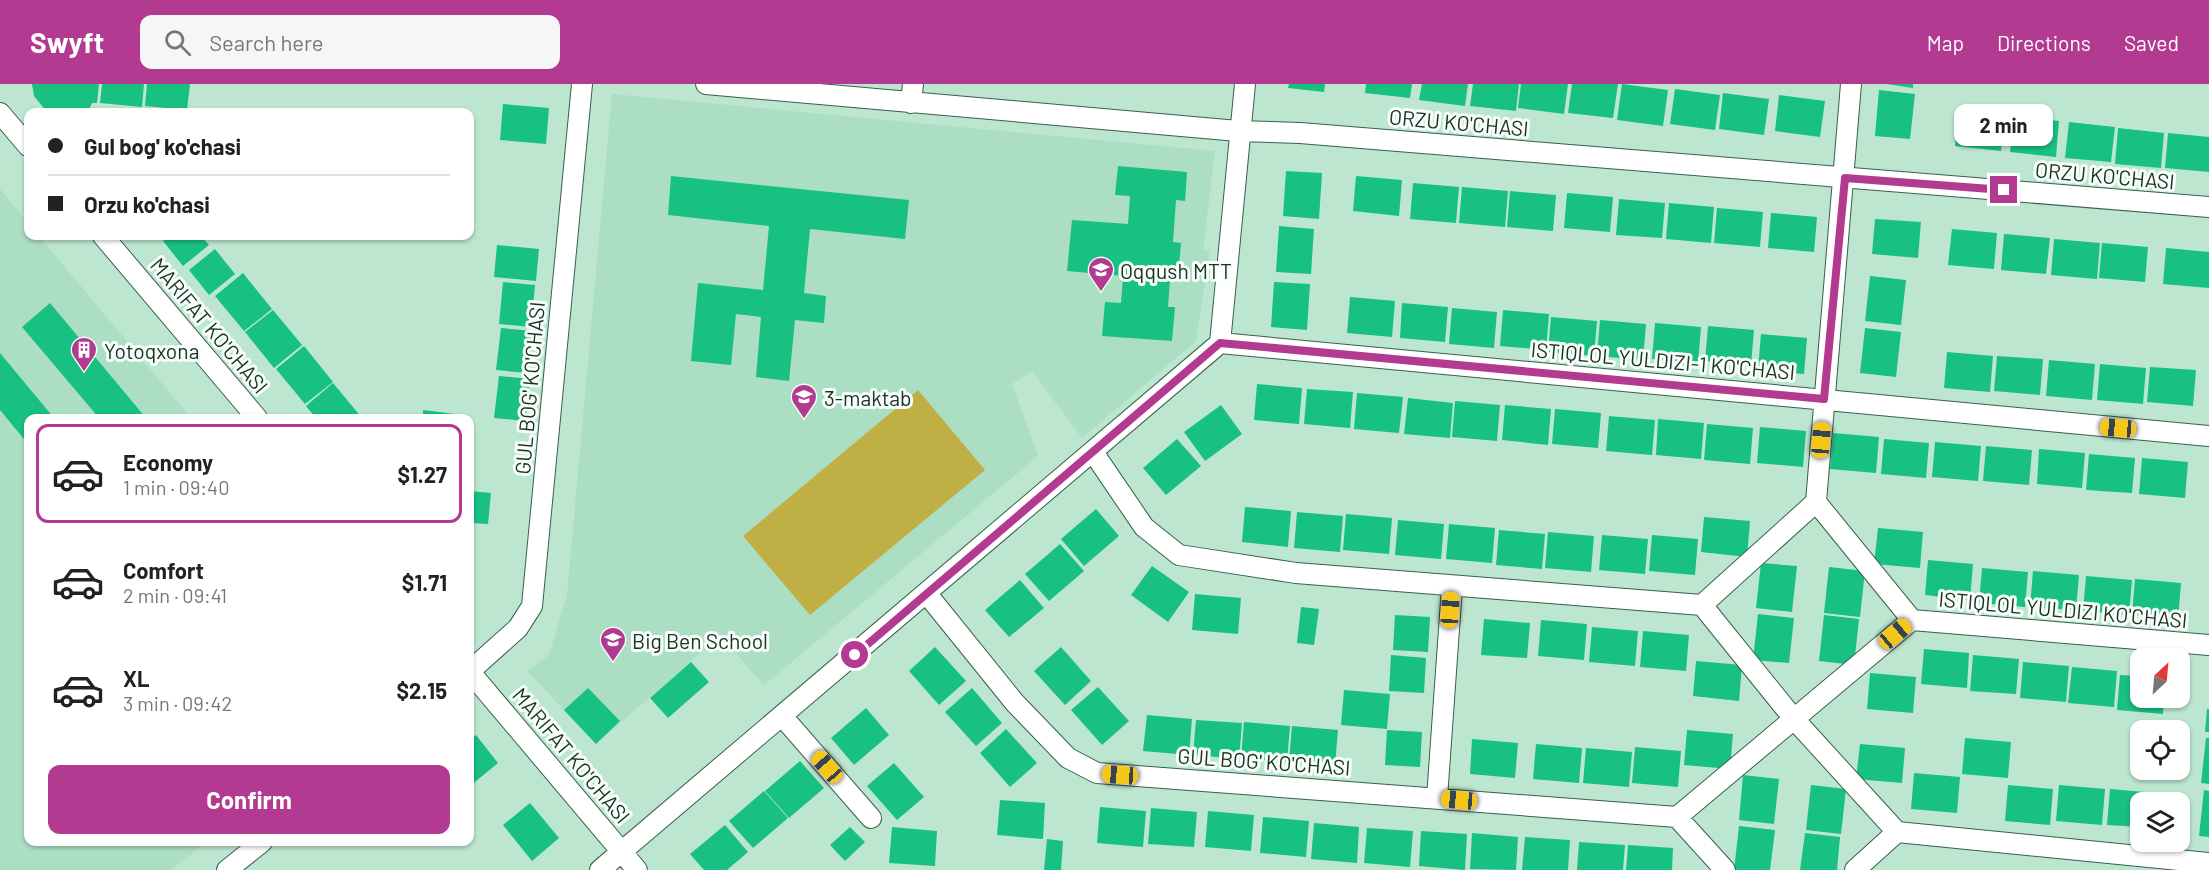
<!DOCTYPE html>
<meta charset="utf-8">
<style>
body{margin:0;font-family:Barlow,sans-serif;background:#f6f6f6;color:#222;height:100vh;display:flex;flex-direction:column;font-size:22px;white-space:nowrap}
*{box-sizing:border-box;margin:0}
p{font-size:20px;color:#767676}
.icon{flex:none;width:33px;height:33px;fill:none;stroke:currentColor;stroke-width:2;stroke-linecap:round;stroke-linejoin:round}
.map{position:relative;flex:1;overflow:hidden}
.side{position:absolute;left:24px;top:330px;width:450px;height:432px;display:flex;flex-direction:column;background:#fff;border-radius:12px;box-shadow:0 2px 4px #0004}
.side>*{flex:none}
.top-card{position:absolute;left:24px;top:24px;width:450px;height:132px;border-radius:12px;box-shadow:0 2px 4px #0004;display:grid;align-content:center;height:132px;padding:0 24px;background:#fff}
.needle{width:39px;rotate:26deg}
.buttons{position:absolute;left:2130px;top:564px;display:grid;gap:12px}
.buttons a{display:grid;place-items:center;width:60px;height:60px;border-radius:12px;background:#fff;box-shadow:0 2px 4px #0004;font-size:30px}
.end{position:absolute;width:27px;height:27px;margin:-14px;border:8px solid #b23b91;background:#fff;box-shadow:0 0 0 3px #fff}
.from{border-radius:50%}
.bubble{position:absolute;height:42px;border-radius:12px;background:#fff;box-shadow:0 2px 4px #0004;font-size:20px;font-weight:700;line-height:42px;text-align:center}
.car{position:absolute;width:18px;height:36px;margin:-18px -9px;border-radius:8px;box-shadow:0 0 4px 2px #0007;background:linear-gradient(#f5c518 24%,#345 0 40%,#f5c518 0 76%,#345 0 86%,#f5c518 0)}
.top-card b{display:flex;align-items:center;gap:21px;height:57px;font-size:22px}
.top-card b+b{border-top:2px solid #e0e0e0}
.top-card i{width:15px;height:15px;background:#222}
ul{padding:10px 0 0;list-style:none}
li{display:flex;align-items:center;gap:18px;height:99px;margin:0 12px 9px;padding:0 12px;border:3px solid transparent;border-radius:12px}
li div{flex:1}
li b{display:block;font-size:22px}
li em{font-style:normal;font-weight:700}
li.on{border-color:#b23b91}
li>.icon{width:54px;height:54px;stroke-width:1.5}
.cta{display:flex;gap:12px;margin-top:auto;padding:12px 24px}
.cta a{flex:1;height:69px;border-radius:12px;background:#b23b91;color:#fff;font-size:24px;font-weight:700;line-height:69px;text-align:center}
header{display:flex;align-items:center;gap:36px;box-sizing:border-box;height:84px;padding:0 30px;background:#b23b91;color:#fff}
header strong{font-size:28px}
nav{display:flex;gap:33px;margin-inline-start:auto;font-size:21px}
.search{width:420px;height:54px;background:#f6f6f6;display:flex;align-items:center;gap:15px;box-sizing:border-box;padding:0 21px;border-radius:12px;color:#767676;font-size:22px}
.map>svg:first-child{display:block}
.built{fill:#acdec3}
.park{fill:#bfaf44}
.building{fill:#18c082}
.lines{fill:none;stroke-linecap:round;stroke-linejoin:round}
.street-casing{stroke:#395f4c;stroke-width:22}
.street{stroke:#fff;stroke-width:20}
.route{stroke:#b23b91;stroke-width:8}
.labels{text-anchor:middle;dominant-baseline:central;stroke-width:6;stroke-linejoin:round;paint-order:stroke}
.street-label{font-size:21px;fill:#203027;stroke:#f5fef9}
.poi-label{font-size:21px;fill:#203027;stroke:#f5fef9;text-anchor:start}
</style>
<header>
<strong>Swyft</strong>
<div class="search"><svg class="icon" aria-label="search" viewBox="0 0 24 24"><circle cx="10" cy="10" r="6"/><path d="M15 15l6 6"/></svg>Search here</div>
<nav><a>Map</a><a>Directions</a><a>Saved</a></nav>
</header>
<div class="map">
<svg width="2209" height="786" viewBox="0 0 2209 786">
<rect width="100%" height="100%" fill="#bce6cf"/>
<path class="built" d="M 612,10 L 1215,67 L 1203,165 L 1210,166 L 1196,257 L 1082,354 L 1032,287 L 1012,300 L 1038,372 L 764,601 L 720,552 L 596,660 L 527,587 L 549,571 L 567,511 Z
M 0,105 L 28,139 L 28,152 L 39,152 L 191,334 L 28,334 L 28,758 L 207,758 L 171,786 L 0,786 Z"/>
<path class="park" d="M 918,306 L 985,386 L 810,531 L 743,452 Z"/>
<path class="building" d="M 32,0 L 99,0 L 97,19 L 92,19 L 88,28 L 47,28 L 34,12 Z
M 102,0 L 144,0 L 142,23 L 100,19 Z
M 147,0 L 190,0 L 187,26 L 145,22 Z
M 1289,0 L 1325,0 L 1324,8 L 1288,4 Z
M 1366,0 L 1412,0 L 1410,14 L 1365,9 Z
M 1422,0 L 1468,0 L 1465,22 L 1419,16 Z
M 1473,0 L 1519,0 L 1516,27 L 1470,22 Z
M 1521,0 L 1568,0 L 1564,30 L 1518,24 Z
M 1572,0 L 1618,0 L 1613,34 L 1568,29 Z
M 1622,0 L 1668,6 L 1663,42 L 1617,36 Z
M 1886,0 L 1913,0 L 1913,4 Z
M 1675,5 L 1720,11 L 1715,46 L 1670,40 Z
M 1879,6 L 1915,10 L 1910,55 L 1875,52 Z
M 1723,9 L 1769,15 L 1764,51 L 1719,45 Z
M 1779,11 L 1825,17 L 1820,53 L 1775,47 Z
M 503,20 L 549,24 L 546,60 L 500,56 Z
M 1958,27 L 2004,31 L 2001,67 L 1955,62 Z
M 2014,32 L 2059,37 L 2056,73 L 2010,68 Z
M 2069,38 L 2115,43 L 2111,78 L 2065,74 Z
M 2118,44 L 2164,49 L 2161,84 L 2115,80 Z
M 2168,49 L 2209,53 L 2209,88 L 2165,84 Z
M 1118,82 L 1187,88 L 1185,117 L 1176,116 L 1173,158 L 1181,159 L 1179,182 L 1171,182 L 1168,223 L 1175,223 L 1172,257 L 1102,252 L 1105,218 L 1121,219 L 1123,192 L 1067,187 L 1072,136 L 1128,140 L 1130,112 L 1115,111 Z
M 1286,87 L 1322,89 L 1319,135 L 1283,132 Z
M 671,92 L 909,116 L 905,155 L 810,145 L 804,209 L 826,212 L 824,239 L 795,236 L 789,297 L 756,293 L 761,233 L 736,230 L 731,281 L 691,277 L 698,199 L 763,206 L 769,142 L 668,131 Z
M 1356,92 L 1402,96 L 1399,132 L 1353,127 Z
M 1413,99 L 1459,103 L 1456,139 L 1410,135 Z
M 1462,103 L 1508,107 L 1505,143 L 1459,139 Z
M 1510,107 L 1556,111 L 1553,147 L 1507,143 Z
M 1567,109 L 1613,113 L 1610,148 L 1564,144 Z
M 1619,115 L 1665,119 L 1662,154 L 1616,151 Z
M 1669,119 L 1714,123 L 1711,159 L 1666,155 Z
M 1717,124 L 1763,128 L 1760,163 L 1714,159 Z
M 1771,129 L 1817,133 L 1814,168 L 1768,164 Z
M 1875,135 L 1921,138 L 1918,174 L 1872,170 Z
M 1279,142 L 1314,145 L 1311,190 L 1276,188 Z
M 1952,145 L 1997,149 L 1994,185 L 1948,181 Z
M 2004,150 L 2050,154 L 2046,190 L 2001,186 Z
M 170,152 L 201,152 L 209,161 L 183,182 L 163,157 Z
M 2054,155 L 2100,159 L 2097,195 L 2051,191 Z
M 2102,159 L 2148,163 L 2145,198 L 2099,194 Z
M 497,161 L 539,165 L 536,197 L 494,193 Z
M 2166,164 L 2209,168 L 2209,204 L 2163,200 Z
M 215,165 L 235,190 L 209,211 L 189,186 Z
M 243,189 L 272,225 L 244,247 L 215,212 Z
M 1870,192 L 1906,196 L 1901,241 L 1865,237 Z
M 503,198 L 535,201 L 531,243 L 499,240 Z
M 1274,198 L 1310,200 L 1307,246 L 1271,243 Z
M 1350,213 L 1395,217 L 1392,253 L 1347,249 Z
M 50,219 L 146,334 L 99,334 L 22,243 Z
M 1402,219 L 1448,223 L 1445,258 L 1400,254 Z
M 1452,224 L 1497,228 L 1494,264 L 1449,260 Z
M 273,226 L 302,261 L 274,284 L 245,248 Z
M 1503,226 L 1549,230 L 1546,266 L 1500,262 Z
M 1551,233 L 1597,237 L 1594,272 L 1548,268 Z
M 1600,236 L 1646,240 L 1643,276 L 1597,272 Z
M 1655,239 L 1701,243 L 1698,279 L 1652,275 Z
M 1708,242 L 1754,246 L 1751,281 L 1705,277 Z
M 501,244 L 533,247 L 528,289 L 496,286 Z
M 1865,244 L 1901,248 L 1896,293 L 1860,289 Z
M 1761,250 L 1807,254 L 1804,290 L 1758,286 Z
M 304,262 L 333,298 L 305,320 L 276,285 Z
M 1947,268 L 1993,272 L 1990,308 L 1944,304 Z
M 0,269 L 54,334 L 28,334 L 28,360 L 0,326 Z
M 1997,272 L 2043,275 L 2040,311 L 1994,307 Z
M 2049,276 L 2095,280 L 2092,316 L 2046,312 Z
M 2100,280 L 2146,284 L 2143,320 L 2097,316 Z
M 2150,283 L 2196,286 L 2193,322 L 2147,318 Z
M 499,292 L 530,295 L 526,337 L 494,334 Z
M 333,299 L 362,334 L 316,334 L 306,322 Z
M 1257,300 L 1302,304 L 1299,340 L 1254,336 Z
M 1307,305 L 1353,308 L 1350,344 L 1304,340 Z
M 1357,309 L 1403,313 L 1399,349 L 1354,345 Z
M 1408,314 L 1453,319 L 1450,354 L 1404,350 Z
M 1455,317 L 1500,321 L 1497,357 L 1452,353 Z
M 1221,321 L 1242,350 L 1205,377 L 1184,348 Z
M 1505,321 L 1551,325 L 1548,361 L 1502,356 Z
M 1555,325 L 1601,329 L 1598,364 L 1552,360 Z
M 423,326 L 455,330 L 455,334 L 423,334 Z
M 1609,332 L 1655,336 L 1652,371 L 1606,367 Z
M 1658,335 L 1704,339 L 1701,375 L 1656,371 Z
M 1707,340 L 1753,344 L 1750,380 L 1704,376 Z
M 1760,343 L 1806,347 L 1803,383 L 1757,379 Z
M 1833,349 L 1879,353 L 1876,389 L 1830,385 Z
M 1177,355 L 1201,382 L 1166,411 L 1143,384 Z
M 1884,355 L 1929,359 L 1926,394 L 1881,390 Z
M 1935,358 L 1981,362 L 1978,397 L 1932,393 Z
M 1986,362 L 2032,366 L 2029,401 L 1983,397 Z
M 2039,365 L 2085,369 L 2082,404 L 2037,400 Z
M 2089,370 L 2135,374 L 2132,409 L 2086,406 Z
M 2142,374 L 2188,378 L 2185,414 L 2139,410 Z
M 470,407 L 491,409 L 488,440 L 470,439 Z
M 1245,423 L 1291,427 L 1288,463 L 1242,458 Z
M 1096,425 L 1119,452 L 1084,482 L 1061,455 Z
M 1297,428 L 1343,432 L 1340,468 L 1294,464 Z
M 1346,430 L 1392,434 L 1389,470 L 1343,466 Z
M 1704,433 L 1750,437 L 1747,473 L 1701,468 Z
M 1398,436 L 1444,440 L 1441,475 L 1395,471 Z
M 1449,440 L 1495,444 L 1492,479 L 1446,475 Z
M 1878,444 L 1923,448 L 1920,484 L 1874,480 Z
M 1499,446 L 1545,450 L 1542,485 L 1496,481 Z
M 1548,448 L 1594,452 L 1591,488 L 1545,484 Z
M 1602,451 L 1648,455 L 1645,490 L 1599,486 Z
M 1652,451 L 1698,455 L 1695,491 L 1649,487 Z
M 1060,460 L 1084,487 L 1049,517 L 1025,490 Z
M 1928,476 L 1973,480 L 1970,516 L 1925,511 Z
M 1761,479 L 1797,482 L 1792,528 L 1756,524 Z
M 1152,482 L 1189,508 L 1168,538 L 1131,511 Z
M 1829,483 L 1865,487 L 1860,533 L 1824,529 Z
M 1982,484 L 2028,488 L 2025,523 L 1979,519 Z
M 2033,487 L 2079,491 L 2076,526 L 2030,523 Z
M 2086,492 L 2132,496 L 2129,531 L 2083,527 Z
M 2135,495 L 2181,499 L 2178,535 L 2132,531 Z
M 1020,496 L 1044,524 L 1009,553 L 985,526 Z
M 1195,510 L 1241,514 L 1238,550 L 1192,546 Z
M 1301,523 L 1319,525 L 1314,561 L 1297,559 Z
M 1758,530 L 1794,534 L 1789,579 L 1753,576 Z
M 1395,531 L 1430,533 L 1428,568 L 1393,566 Z
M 1824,531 L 1859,535 L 1854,581 L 1819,577 Z
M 1484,535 L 1530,539 L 1527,574 L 1481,571 Z
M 1541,536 L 1587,540 L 1584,576 L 1538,572 Z
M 1592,543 L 1638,547 L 1635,582 L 1589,578 Z
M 1643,547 L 1689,551 L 1686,587 L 1640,583 Z
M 935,563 L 966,597 L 939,621 L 909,587 Z
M 1061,563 L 1091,597 L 1065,621 L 1034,587 Z
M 1924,565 L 1969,569 L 1967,604 L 1921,600 Z
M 1391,571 L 1426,574 L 1424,609 L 1389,607 Z
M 1973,571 L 2019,575 L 2016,610 L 1970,607 Z
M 1696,577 L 1742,581 L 1739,617 L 1693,612 Z
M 691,578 L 709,598 L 668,634 L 650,614 Z
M 2023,578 L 2069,582 L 2066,618 L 2020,614 Z
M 2072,583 L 2117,587 L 2114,623 L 2068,619 Z
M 1870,589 L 1916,593 L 1913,629 L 1867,625 Z
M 2120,591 L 2140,592 L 2140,614 L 2164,614 L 2163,630 L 2117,626 Z
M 1098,603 L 1129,637 L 1102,661 L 1071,626 Z
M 588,604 L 620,637 L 596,660 L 564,626 Z
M 972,604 L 1002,639 L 976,662 L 945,628 Z
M 1344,606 L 1390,610 L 1387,645 L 1341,641 Z
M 866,624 L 889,651 L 854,681 L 831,654 Z
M 2207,625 L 2209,625 L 2209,648 L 2205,648 Z
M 1147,631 L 1192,635 L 1189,671 L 1143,667 Z
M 1196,636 L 1242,639 L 1239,675 L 1193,671 Z
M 1244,638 L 1290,642 L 1287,678 L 1241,674 Z
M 1292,642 L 1338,646 L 1335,682 L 1289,678 Z
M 1006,645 L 1037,679 L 1010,703 L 980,669 Z
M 1387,646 L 1422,648 L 1420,683 L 1385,681 Z
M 1687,646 L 1733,650 L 1730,685 L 1684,681 Z
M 476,651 L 498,679 L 470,702 L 470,656 Z
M 1965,654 L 2011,658 L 2008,694 L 1962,690 Z
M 2206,654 L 2209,654 L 2209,700 L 2201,699 Z
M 1472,655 L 1518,659 L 1515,694 L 1470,690 Z
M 1536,660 L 1582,664 L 1579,699 L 1533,695 Z
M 1860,660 L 1905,664 L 1902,699 L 1856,695 Z
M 1635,663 L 1681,667 L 1678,703 L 1632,699 Z
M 1586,664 L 1632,668 L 1629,703 L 1583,699 Z
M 800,677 L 824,704 L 789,734 L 765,707 Z
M 894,679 L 924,713 L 897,736 L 867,702 Z
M 1914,689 L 1960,693 L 1957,729 L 1911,725 Z
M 1743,691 L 1779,695 L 1774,740 L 1739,736 Z
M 1811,701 L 1846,705 L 1841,750 L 1806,746 Z
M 2008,701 L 2053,705 L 2050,741 L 2005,737 Z
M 2059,701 L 2105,705 L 2102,741 L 2056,737 Z
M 2110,705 L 2156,709 L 2155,718 L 2140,718 L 2140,743 L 2107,741 Z
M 2204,706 L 2209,707 L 2209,753 L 2199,752 Z
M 764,707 L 788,734 L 753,764 L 729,737 Z
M 1000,716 L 1045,719 L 1043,755 L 997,751 Z
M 530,719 L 559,754 L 532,777 L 503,741 Z
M 1100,723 L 1146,727 L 1143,763 L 1097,759 Z
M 1151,724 L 1197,728 L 1194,763 L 1148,760 Z
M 1208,727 L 1254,731 L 1251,767 L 1205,763 Z
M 1263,733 L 1309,737 L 1306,773 L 1260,769 Z
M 1314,739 L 1359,743 L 1357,779 L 1311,775 Z
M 725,741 L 748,768 L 727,786 L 704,786 L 690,770 Z
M 1739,742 L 1775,746 L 1770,786 L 1734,786 Z
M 850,743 L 865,758 L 845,777 L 830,761 Z
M 892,743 L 937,747 L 935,782 L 889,779 Z
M 1367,744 L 1413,747 L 1410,783 L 1364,779 Z
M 1421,747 L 1467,750 L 1465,786 L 1419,782 Z
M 1472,749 L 1518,753 L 1516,786 L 1470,785 Z
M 1805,749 L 1840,753 L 1837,786 L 1800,786 Z
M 1525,753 L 1570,756 L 1568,786 L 1522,786 Z
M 1047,755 L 1063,757 L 1061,786 L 1044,786 Z
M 1579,758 L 1625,761 L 1623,786 L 1577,786 Z
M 1628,761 L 1673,764 L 1672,786 L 1626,786 Z"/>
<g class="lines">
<defs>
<path id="street" d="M 706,0 L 1238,47 L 1300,49 L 2209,123
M 911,19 L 913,0
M 0,29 L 28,62
M 103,152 L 257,334
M 1220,259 L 2209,352
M 1093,368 L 1144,443 L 1179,471 L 1296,489 L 1702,521
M 1816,418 L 1912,536
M 927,510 L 1015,619 L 1068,674 L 1097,689 L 1677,733
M 1702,521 L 1816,418 L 1851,0
M 1702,521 L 1794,635 L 1897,748
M 1912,536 L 2209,561
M 470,587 L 518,544 L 532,522 L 582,0
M 470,588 L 637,786
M 782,632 L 871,734
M 1437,714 L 1452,503
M 1677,733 L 1912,536
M 1677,733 L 1725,786
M 1897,748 L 2209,779
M 227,786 L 262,758
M 600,786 L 1220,259 L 1245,0
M 1855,786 L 1897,748"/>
</defs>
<use href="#street" class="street-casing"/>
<use href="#street" class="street"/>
</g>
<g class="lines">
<path class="route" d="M 855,571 L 1220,259 L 1824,315 L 1845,94 L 2004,106"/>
</g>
<defs>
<symbol id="school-pin" viewBox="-11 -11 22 30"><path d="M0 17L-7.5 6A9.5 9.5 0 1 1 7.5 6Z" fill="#b23b91" stroke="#f5fef9"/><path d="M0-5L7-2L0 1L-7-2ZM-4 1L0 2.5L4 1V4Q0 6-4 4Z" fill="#fff"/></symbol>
<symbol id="building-pin" viewBox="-11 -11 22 30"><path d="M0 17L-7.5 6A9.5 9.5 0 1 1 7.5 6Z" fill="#b23b91" stroke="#f5fef9"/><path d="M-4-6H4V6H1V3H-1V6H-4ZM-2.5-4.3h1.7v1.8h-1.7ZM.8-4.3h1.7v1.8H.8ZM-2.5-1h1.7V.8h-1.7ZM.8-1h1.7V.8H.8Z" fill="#fff"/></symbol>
</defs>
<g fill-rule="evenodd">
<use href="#school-pin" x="1086" y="171" width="30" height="40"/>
<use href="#building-pin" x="69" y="251" width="30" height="40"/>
<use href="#school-pin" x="789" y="298" width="30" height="40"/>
<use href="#school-pin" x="598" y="541" width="30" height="40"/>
</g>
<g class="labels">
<g class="street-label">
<text transform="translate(1459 38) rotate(5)">ORZU KO'CHASI</text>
<text transform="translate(2105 91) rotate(5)">ORZU KO'CHASI</text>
<text transform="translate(210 241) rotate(50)">MARIFAT KO'CHASI</text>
<text transform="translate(1663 276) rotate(5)">ISTIQLOL YULDIZI-1 KO'CHASI</text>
<text transform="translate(529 304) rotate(-85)">GUL BOG' KO'CHASI</text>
<text transform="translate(2063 525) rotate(5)">ISTIQLOL YULDIZI KO'CHASI</text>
<text transform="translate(572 671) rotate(50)">MARIFAT KO'CHASI</text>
<text transform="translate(1264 677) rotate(4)">GUL BOG' KO'CHASI</text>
</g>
<g class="poi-label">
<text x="1120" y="186">Oqqush MTT</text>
<text x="104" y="266">Yotoqxona</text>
<text x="824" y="313">3-maktab</text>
<text x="632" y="556">Big Ben School</text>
</g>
</g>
</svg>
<div class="buttons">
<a><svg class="needle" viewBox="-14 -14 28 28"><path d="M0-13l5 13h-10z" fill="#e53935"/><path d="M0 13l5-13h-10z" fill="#767676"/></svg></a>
<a><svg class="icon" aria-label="locate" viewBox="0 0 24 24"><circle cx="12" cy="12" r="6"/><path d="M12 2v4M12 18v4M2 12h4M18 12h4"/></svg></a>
<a><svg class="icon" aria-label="layers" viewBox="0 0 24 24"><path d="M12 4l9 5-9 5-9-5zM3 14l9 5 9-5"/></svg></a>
</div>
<i class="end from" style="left:855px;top:571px"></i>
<i class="end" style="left:2004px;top:106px"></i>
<div class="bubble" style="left:1954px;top:20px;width:99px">2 min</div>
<i class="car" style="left:2118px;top:344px;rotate:275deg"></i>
<i class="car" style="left:1821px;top:356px;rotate:5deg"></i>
<i class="car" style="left:1450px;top:526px;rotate:4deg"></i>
<i class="car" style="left:1895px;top:550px;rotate:50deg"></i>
<i class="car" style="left:827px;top:683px;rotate:319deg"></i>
<i class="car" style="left:1120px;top:691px;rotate:274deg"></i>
<i class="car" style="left:1459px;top:716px;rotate:275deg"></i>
<div class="top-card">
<b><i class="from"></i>Gul bog' ko'chasi</b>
<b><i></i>Orzu ko'chasi</b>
</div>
<section class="side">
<ul>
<li class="on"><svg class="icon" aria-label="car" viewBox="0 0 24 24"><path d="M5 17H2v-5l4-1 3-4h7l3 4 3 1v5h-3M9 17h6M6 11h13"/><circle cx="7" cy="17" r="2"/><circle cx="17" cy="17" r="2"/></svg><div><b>Economy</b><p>1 min · 09:40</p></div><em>$1.27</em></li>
<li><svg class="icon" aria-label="car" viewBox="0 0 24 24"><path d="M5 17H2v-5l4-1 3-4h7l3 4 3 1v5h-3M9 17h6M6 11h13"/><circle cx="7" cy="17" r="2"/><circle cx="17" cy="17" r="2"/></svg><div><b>Comfort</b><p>2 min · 09:41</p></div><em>$1.71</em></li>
<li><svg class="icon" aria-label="car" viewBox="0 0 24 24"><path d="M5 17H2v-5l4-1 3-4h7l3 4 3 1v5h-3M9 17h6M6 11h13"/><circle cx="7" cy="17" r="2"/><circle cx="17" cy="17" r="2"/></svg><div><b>XL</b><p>3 min · 09:42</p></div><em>$2.15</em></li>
</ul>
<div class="cta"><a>Confirm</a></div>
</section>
</div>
